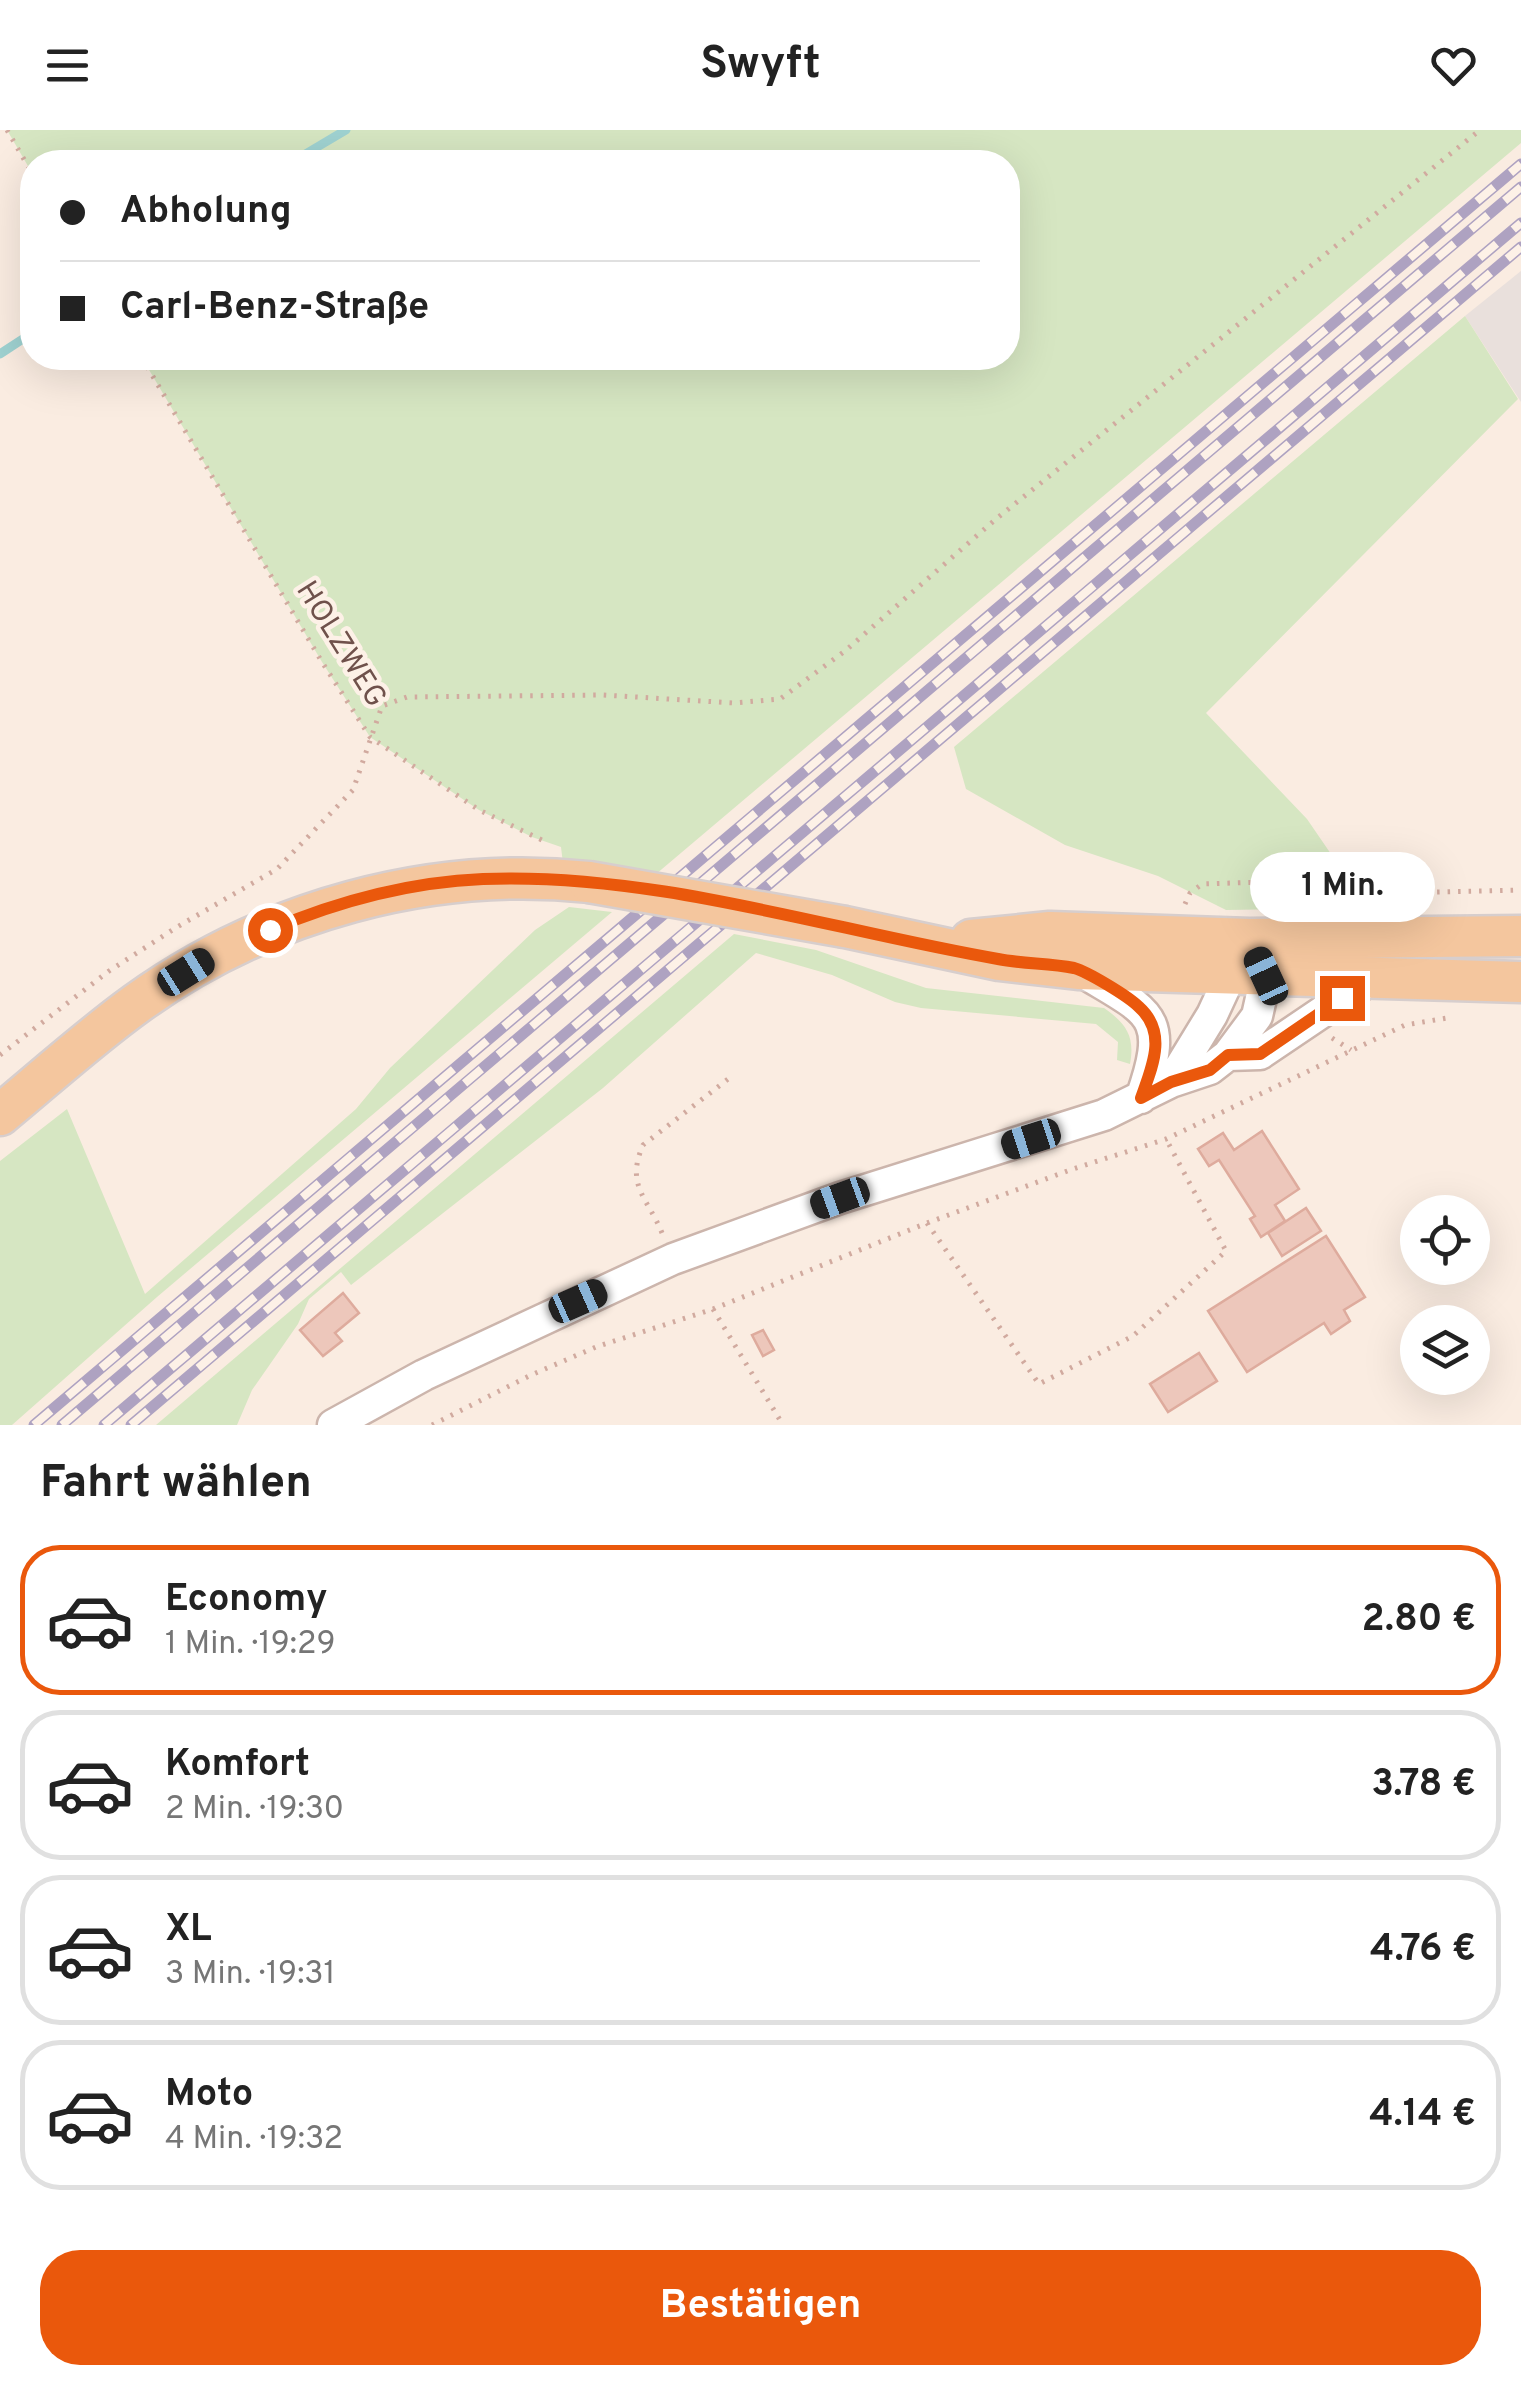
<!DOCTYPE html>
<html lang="de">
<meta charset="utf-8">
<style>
body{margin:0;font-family:Overpass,sans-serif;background:#f2f2f2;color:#222;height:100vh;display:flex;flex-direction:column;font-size:38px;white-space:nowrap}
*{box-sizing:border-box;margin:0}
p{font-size:32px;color:#767676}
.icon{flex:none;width:55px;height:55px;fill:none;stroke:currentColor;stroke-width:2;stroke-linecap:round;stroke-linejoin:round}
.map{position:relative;height:1295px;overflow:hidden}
.side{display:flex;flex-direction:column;background:#fff;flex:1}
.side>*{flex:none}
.banner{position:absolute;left:20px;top:20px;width:1000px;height:220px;border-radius:40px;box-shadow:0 10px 40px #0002;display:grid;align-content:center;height:220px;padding:0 40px;background:#fff}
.buttons{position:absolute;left:1400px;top:1065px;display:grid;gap:20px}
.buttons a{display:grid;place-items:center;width:90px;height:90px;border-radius:50%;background:#fff;box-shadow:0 10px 40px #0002;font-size:50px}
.end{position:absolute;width:45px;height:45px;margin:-22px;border:12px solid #ea580c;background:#fff;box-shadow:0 0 0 5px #fff}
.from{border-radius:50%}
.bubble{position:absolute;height:70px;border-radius:35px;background:#fff;box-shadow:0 10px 40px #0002;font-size:32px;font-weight:700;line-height:70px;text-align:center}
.car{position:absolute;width:30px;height:60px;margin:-30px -15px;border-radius:12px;box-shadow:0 0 8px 2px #0007;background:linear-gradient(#222 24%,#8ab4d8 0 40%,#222 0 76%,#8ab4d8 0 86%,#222 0)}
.banner b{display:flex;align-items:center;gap:35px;height:95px;font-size:38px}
.banner b+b{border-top:2px solid #e0e0e0}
.banner i{width:25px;height:25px;background:#222}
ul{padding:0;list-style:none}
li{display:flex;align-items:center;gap:30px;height:150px;margin:0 20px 15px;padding:0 20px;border:5px solid #e0e0e0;border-radius:40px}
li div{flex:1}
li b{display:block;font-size:38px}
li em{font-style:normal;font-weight:700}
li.current{border-color:#ea580c}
li>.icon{width:90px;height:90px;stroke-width:1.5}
h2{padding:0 40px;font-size:45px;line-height:120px}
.button{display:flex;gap:20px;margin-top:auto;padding:20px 40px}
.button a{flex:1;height:115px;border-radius:40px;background:#ea580c;color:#fff;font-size:40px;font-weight:700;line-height:115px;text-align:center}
header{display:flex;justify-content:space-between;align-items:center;height:130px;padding:0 40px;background:#fff;font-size:45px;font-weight:700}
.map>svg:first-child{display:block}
.industrial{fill:#e9e0dc}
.green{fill:#d6e6c2}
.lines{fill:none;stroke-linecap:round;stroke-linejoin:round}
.stream{stroke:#9fd2d1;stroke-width:9}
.building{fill:#edc7bb;stroke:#deab9d;stroke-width:2.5}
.minor-casing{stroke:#ccb5ac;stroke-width:35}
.major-casing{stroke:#d7cecd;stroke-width:45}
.path{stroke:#d1aa9f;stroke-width:5;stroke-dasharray:2.5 8;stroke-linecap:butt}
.minor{stroke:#fff;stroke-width:30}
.major{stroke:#f4c69e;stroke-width:40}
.rail-casing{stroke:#aea2c1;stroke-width:11}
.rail{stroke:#fdf1e7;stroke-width:8;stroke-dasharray:22;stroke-linecap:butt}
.major-bridge-casing{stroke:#d7cecd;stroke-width:45;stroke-linecap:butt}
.major-bridge{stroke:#f4c69e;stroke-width:40}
.route{stroke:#ea580c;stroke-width:12}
.labels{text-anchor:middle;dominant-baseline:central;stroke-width:9;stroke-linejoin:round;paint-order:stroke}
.street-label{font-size:30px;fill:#6f514b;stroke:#fdf1e7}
</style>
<header><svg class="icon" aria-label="menu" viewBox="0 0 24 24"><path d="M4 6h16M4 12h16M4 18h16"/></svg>Swyft<svg class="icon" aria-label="heart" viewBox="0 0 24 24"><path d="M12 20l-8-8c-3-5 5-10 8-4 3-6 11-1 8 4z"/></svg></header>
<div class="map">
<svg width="1521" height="1295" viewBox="0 0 1521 1295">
<rect width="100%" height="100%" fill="#faece1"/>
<path class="industrial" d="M 1521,141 L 1521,272 L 1465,186 Z"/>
<path class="green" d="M 7,0 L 1521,0 L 1521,13 L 636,761 L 565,750 L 561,717 L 532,707 L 479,680 L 370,607 L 322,532 L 142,228 L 1008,228 L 1008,32 L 32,32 L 32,43 Z
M 1465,186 L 1518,269 L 1206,583 L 1307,689 L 1368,778 L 1226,780 L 1158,746 L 1065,715 L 966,659 L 954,617 Z
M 569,777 L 612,782 L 157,1167 L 12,1295 L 0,1295 L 0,1031 L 67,979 L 145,1164 L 356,979 L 390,938 L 535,800 Z
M 734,804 L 816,820 L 926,858 L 1104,878 C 1127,894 1135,907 1130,934 L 1117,930 L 1118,912 L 1096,894 L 921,878 L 895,872 L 832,845 L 756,823 L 603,958 L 351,1155 L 341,1142 L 309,1169 L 298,1194 L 252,1260 L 237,1295 L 156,1295 Z"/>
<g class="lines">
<path class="stream" d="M 292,32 L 346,0
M 0,224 L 32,203"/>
</g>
<path class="building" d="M 1262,1001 L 1299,1059 L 1275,1075 L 1285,1091 L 1261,1107 L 1250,1089 L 1255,1086 L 1219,1030 L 1209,1036 L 1198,1019 L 1223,1003 L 1234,1020 Z
M 1306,1078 L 1321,1101 L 1282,1126 L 1268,1103 Z
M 1326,1106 L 1365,1167 L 1344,1180 L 1350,1191 L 1331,1204 L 1324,1193 L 1247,1242 L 1208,1181 Z
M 343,1163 L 359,1183 L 335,1203 L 342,1211 L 323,1226 L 300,1200 Z
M 763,1200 L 774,1220 L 763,1226 L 752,1205 Z
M 1199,1223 L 1217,1251 L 1168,1282 L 1150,1254 Z"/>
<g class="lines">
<defs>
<path id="minor" d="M 1081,841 C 1149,883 1171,883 1141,968
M 1228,925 L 1260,924 L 1371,849
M 1171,952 L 1212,885 L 1238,829
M 333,1295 L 424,1245 L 673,1129 L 840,1068 L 1104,985 L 1171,952 L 1210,939 L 1228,925 L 1257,886 L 1266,846 L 1258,827"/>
<path id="major" d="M 845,797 L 999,830 L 1078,839 L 1521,852
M 971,810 L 1050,802 L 1249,809 L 1521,806
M 0,985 C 45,948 89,908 136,874 C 265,781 430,735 589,752"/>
</defs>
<use href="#minor" class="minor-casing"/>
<use href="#major" class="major-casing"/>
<path class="path" d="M 7,0 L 32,43
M 142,228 L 322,532 L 370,607 L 479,680 L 546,712
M 1185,774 L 1190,763 L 1202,754 L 1265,752 L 1436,762 L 1521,760
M 1332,908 L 1351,920
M 0,925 L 109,841 L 177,797 L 277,739 L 353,660 L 382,576 L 407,567 L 603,565 L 734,573 L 780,569 L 845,521 L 996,389 L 1480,0
M 927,1093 L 1039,1254 L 1133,1206 L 1226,1121 L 1166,1009
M 662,1103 C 648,1068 625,1056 643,1015 L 732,946
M 713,1179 L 783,1295
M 432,1295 L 531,1245 L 596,1217 L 713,1179 L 927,1093 L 1070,1040 L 1166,1009 L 1405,895 L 1453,887"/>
<use href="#minor" class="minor"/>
<use href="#major" class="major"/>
<defs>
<path id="rail" d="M 34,1295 L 1521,34
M 62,1295 L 1521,57
M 104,1295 L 1521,93
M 131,1295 L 1521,117"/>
</defs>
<use href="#rail" class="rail-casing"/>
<use href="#rail" class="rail"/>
<defs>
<path id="major-bridge" d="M 589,752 L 845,797"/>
</defs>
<use href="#major-bridge" class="major-bridge-casing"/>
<use href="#major-bridge" class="major-bridge"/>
</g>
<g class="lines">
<path class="route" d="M 270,800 C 336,772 411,752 483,749 C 655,742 830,800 998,829 C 1023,834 1049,833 1074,838 C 1088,842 1128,866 1139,877 C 1168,903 1152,937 1141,968 L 1171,952 L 1210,940 L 1228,925 L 1260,924 L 1342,868"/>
</g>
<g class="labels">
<g class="street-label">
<text transform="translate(340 515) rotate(58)">HOLZWEG</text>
</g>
</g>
</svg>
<div class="buttons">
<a><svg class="icon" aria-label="locate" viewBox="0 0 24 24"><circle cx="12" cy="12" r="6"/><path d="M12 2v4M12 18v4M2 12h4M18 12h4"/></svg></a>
<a><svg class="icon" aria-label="layers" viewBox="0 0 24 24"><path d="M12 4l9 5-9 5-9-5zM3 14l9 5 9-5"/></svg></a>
</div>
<i class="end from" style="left:270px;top:800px"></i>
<i class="end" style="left:1342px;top:868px"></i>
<div class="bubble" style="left:1250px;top:722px;width:185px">1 Min.</div>
<i class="car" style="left:186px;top:842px;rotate:58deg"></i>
<i class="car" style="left:1266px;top:846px;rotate:335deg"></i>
<i class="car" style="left:1031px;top:1009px;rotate:252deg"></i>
<i class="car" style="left:840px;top:1068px;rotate:250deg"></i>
<i class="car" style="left:578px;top:1171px;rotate:66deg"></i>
<div class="banner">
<b><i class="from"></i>Abholung</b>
<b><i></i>Carl-Benz-Straße</b>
</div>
</div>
<section class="side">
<h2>Fahrt wählen</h2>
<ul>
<li class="current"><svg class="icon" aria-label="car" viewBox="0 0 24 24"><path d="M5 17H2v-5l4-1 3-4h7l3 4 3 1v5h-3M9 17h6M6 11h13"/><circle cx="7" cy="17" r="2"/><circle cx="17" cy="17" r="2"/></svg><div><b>Economy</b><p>1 Min. · 19:29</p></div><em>2.80 €</em></li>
<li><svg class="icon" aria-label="car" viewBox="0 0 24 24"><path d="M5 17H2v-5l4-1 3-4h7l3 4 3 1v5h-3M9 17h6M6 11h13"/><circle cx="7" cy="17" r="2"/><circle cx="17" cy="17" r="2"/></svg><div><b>Komfort</b><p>2 Min. · 19:30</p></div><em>3.78 €</em></li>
<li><svg class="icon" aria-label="car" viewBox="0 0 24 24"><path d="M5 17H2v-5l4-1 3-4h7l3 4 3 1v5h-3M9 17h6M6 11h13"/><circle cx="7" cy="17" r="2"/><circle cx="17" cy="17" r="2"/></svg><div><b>XL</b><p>3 Min. · 19:31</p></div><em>4.76 €</em></li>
<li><svg class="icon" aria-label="car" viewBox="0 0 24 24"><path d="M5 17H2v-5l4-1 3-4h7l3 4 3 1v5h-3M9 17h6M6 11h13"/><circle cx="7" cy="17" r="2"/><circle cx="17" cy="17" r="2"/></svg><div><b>Moto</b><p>4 Min. · 19:32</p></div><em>4.14 €</em></li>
</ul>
<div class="button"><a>Bestätigen</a></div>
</section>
